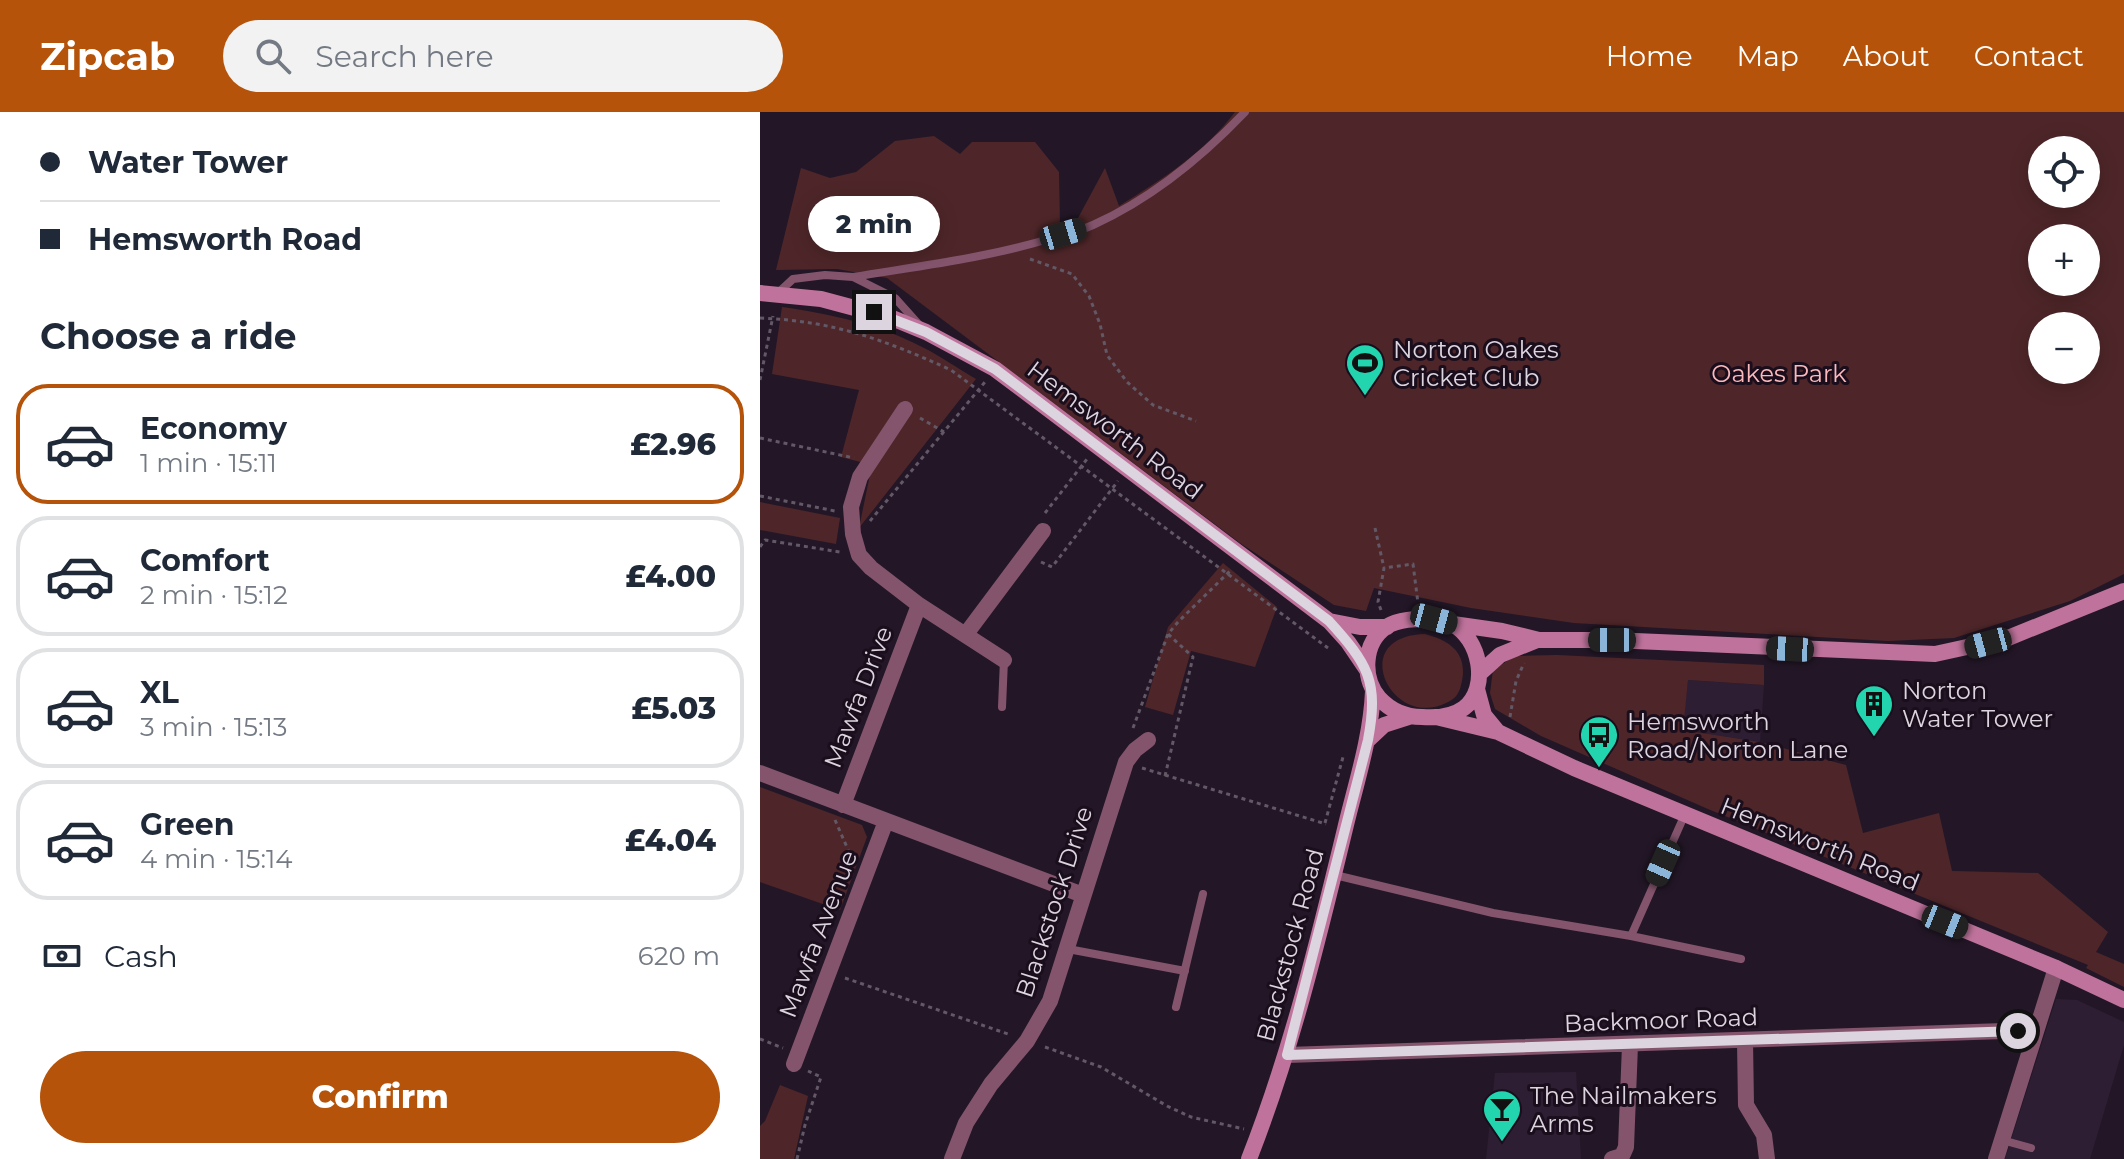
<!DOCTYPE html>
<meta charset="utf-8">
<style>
body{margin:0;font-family:Montserrat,sans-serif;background:#f2f2f3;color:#1f2937;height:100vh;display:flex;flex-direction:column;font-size:30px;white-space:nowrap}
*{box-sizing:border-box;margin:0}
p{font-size:26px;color:#747a83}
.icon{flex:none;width:44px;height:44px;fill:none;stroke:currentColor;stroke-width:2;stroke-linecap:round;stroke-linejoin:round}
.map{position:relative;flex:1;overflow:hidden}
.drawer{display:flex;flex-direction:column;background:#fff;width:760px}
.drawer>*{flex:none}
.guide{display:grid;align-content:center;height:176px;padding:0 40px;background:#fff}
.buttons{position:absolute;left:1268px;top:24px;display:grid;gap:16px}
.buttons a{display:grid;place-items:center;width:72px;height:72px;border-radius:50%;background:#fff;box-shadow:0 4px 20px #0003;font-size:40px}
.end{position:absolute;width:36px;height:36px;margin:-18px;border:10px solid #dcd4de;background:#111;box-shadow:0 0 0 4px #111}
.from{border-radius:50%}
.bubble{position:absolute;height:56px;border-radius:28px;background:#fff;box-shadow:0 4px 20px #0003;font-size:26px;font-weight:800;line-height:56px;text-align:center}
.car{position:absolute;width:24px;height:48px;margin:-24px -12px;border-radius:10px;box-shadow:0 0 6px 2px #0007;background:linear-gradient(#222 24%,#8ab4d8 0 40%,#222 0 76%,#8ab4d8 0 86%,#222 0)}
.guide b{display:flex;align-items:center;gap:28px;height:76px;font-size:30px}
.guide b+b{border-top:2px solid #e0e1e3}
.guide i{width:20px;height:20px;background:#1f2937}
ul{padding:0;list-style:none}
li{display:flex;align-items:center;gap:24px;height:120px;margin:0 16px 12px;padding:0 24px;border:4px solid #e0e1e3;border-radius:32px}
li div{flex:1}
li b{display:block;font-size:30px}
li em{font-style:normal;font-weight:800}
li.active{border-color:#b45309}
li>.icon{width:72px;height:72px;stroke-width:1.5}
h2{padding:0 40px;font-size:36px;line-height:96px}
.pay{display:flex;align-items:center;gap:20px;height:88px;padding:0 40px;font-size:30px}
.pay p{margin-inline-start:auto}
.button{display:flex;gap:16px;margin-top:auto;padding:16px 40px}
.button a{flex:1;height:92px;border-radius:48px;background:#b45309;color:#fff;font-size:32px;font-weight:800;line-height:92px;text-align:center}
header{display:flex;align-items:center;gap:48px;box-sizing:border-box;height:112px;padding:0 40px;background:#b45309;color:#fff}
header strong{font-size:38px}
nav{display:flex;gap:44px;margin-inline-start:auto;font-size:28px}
.search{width:560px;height:72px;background:#f2f2f3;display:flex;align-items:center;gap:20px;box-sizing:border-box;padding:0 28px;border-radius:44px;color:#747a83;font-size:30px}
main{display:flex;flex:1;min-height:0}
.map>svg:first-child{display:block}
.built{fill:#2e1e33}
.green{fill:#4e2629;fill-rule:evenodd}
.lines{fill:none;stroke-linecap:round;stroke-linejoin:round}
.path{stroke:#625866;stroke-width:3;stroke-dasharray:4 4;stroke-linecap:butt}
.lane{stroke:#84546d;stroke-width:8}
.street{stroke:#84546d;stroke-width:16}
.secondary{stroke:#bf739c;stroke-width:16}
.route{stroke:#dcd4de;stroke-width:10}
.labels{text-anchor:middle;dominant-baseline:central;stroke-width:6;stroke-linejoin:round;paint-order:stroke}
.poi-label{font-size:24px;fill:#dcd4de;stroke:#1a0e1d;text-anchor:start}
.park-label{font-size:24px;fill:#fcb9bc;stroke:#1a0e1d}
.street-label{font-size:24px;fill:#dcd4de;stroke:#1a0e1d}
</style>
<header>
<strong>Zipcab</strong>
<div class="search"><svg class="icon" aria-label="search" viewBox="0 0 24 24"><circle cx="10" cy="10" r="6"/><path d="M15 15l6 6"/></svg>Search here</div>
<nav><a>Home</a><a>Map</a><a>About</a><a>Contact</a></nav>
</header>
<main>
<section class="drawer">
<div class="guide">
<b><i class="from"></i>Water Tower</b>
<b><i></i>Hemsworth Road</b>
</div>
<h2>Choose a ride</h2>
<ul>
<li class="active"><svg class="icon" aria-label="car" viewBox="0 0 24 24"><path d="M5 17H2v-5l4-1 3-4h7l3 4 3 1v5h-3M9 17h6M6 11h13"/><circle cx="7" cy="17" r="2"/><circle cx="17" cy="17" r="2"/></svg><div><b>Economy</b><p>1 min · 15:11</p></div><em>£2.96</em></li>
<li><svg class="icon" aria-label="car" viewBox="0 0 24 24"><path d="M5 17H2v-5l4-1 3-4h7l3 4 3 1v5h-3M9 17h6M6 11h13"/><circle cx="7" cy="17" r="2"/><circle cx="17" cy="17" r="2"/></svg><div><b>Comfort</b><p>2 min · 15:12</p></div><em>£4.00</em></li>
<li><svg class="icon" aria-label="car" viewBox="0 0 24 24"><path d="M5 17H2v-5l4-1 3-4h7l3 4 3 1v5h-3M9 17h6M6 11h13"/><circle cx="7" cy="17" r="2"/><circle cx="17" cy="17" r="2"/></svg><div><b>XL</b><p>3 min · 15:13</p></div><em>£5.03</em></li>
<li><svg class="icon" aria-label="car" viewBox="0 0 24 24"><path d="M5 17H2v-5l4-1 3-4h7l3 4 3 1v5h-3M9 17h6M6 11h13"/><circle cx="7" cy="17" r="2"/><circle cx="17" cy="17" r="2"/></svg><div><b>Green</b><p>4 min · 15:14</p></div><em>£4.04</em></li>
</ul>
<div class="pay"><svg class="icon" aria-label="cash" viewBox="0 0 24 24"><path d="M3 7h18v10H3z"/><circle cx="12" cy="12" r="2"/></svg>Cash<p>620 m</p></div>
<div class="button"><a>Confirm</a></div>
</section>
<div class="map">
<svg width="1364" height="1047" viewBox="0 0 1364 1047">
<rect width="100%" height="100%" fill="#231727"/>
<path class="built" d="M 928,568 L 1004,573 L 1000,630 L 922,618 Z
M 1296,887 L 1317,888 L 1364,910 L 1364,933 L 1330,1047 L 1245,1047 Z
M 816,960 L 821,1047 L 726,1047 L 735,961 Z"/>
<path class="green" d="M 475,0 L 1364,0 L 1364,462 L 1310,489 L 1194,526 L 1128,529 L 814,511 L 711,496 L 614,476 L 606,499 L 574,493 L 480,431 L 127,166 L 77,157 L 16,158 L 41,56 L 70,66 L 96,60 L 135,29 L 174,24 L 200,42 L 212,30 L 275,30 L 299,60 L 300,113 L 318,106 L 345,56 L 359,94 C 401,68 445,40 475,0 ZM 1282,38 L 1326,38 L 1326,82 L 1282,82 ZM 1282,126 L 1326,126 L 1326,170 L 1282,170 ZM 1282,214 L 1326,214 L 1326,258 L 1282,258 Z
M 22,195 C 70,202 118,212 162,235 C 181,244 198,257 216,267 L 99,416 L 112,353 L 81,345 L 99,278 L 12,262 Z
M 0,390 L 80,406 L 76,432 L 0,418 Z
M 463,451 L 517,495 L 495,555 L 431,539 L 413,603 L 385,595 L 408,515 Z
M 665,522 C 692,529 709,543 701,573 C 699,582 695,587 686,591 C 631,618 586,524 665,522 Z
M 797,543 L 1004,553 L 1004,573 L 928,568 L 923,618 L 1000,630 L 1086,653 L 1103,721 L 1179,701 L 1192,759 L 1278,761 L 1348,820 L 1336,840 L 1364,852 L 1364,875 L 1326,856 L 1328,853 L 948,697 L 781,624 L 735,597 L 730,581 L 733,558 L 755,544 Z
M 0,675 L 102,713 L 107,725 L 80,798 L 0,770 Z
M 20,973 L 48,984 L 34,1047 L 0,1047 L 0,1014 L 5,1009 Z"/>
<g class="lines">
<path class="path" d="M 270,147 L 312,162 L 329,184 L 340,212 L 347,243 L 367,270 L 393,293 L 436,309
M 0,206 C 74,209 125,228 191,258 L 568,536
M 0,268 L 13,204
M 160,306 L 184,320
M 0,326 L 94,346
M 0,384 L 75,399
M 285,401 L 327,347
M 110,409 L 225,270
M 615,416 L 624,456
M 0,435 L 5,428 L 80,440
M 281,450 L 292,455 L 358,369
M 621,498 L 618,490 L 624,456 L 653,452 L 658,491
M 750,605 L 756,569 L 764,551
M 373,616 L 408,522 L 418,510 L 472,457
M 382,656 L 566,712
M 405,664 L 433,545 L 408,522
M 75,708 L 93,749
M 565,711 L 583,645
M 85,866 L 248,922
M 0,927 L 23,936
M 285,935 L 341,955 L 407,994 L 431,1005 L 484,1017
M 37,1047 L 45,1013 L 61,965 L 48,959"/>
<path class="lane" d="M 93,165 C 159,154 227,146 292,126 C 305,122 320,119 333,113 C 391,87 441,46 485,0
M 19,180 L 33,167 L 65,163 L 93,165 L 135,186 L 161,215
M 242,595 L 244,548
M 575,763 L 733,801 L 871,824 L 981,847
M 871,824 L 925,702
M 308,837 L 425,859
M 416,895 L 443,782
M 1242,1028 L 1271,1036"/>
<path class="street" d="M 145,297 L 100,365 L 91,395 L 93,422 L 99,443 L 111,456 L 159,493 L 244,548
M 206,522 L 283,419
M 0,661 L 323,783
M 83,693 L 159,493
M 985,929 L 986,993 L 1004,1023 L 1007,1047
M 527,943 L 1276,918
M 34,952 L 126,709
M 192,1047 L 206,1011 L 231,972 L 267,929 L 290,889 L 366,650 L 375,638 L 388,628
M 852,1047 L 862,1044 L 866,1035 L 870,933
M 1236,1047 L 1296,856"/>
<path class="secondary" d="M 0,181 L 61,187 L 132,206 L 166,220 L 235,257 L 569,509 L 588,530 L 607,558
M 674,507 C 680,509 687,510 692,512 C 720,526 730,576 704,596 C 692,605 676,606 662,605 C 645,605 631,599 619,586 C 602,566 603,531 626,515 C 640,506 659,507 674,507 Z
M 569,509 L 600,515 L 627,515
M 693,512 L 742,519 L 779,528 L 852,528 L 1175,542 L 1248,526 L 1364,479
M 719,562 L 740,543 L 777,528
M 717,577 L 724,603 L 738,620
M 676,605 L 738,620 L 814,656 L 1296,856 L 1364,888
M 608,628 L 624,613 L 649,605
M 489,1047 C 531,940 558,829 585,717 C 596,671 611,626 613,579"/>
</g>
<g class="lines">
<path class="route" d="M 114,200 L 166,220 L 235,257 L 569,509 C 608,552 619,569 608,628 L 527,943 L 1258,919"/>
</g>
<defs>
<symbol id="stadium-pin" viewBox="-11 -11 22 30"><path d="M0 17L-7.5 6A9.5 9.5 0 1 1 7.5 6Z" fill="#22d5af" stroke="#1a0e1d"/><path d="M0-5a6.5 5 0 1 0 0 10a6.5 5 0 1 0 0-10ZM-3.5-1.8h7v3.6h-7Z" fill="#111"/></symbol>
<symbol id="building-pin" viewBox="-11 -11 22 30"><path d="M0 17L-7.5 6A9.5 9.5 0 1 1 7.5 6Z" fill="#22d5af" stroke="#1a0e1d"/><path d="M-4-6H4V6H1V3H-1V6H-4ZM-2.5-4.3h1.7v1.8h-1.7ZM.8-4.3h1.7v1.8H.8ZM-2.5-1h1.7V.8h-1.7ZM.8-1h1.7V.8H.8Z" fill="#111"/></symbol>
<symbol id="bus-pin" viewBox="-11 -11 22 30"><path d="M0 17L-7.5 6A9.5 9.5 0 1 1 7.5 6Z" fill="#22d5af" stroke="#1a0e1d"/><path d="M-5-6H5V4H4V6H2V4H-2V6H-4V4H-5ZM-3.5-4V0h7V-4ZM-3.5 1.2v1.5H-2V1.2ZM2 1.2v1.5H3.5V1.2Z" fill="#111"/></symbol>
<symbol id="bar-pin" viewBox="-11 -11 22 30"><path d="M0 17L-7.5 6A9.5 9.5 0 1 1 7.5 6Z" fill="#22d5af" stroke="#1a0e1d"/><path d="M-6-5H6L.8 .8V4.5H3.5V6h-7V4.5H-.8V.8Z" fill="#111"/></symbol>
</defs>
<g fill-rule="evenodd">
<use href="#stadium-pin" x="583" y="229" width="44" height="60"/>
<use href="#building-pin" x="1092" y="570" width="44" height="60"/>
<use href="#bus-pin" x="817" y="601" width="44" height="60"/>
<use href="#bar-pin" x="720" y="975" width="44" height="60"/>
</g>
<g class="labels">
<g class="poi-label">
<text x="633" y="237">Norton Oakes<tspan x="633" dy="28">Cricket Club</tspan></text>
<text x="1142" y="578">Norton<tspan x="1142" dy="28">Water Tower</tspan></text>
<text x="867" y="609">Hemsworth<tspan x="867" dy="28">Road/Norton Lane</tspan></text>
<text x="770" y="983">The Nailmakers<tspan x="770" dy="28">Arms</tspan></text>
</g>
<g class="park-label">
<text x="1019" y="261">Oakes Park</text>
</g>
<g class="street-label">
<text transform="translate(355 318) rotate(37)">Hemsworth Road</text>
<text transform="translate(98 585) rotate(-69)">Mawfa Drive</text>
<text transform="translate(1060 732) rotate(22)">Hemsworth Road</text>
<text transform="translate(294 790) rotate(-72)">Blackstock Drive</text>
<text transform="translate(58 822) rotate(-69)">Mawfa Avenue</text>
<text transform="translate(530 833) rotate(-75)">Blackstock Road</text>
<text transform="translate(901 908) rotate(-2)">Backmoor Road</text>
</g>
</g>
</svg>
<div class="buttons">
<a><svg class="icon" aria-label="locate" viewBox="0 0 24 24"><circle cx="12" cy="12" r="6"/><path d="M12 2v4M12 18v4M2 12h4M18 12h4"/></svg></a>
<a>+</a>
<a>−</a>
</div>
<i class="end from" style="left:1258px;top:919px"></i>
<i class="end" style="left:114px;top:200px"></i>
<div class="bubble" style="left:48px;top:84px;width:132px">2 min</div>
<i class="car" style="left:303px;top:122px;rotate:73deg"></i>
<i class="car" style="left:674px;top:507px;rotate:105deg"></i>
<i class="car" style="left:852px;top:528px;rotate:270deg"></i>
<i class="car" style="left:1228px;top:531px;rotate:255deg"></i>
<i class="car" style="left:1030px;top:537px;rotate:273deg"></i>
<i class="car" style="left:903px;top:751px;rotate:204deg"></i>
<i class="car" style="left:1185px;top:810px;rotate:112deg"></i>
</div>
</main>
